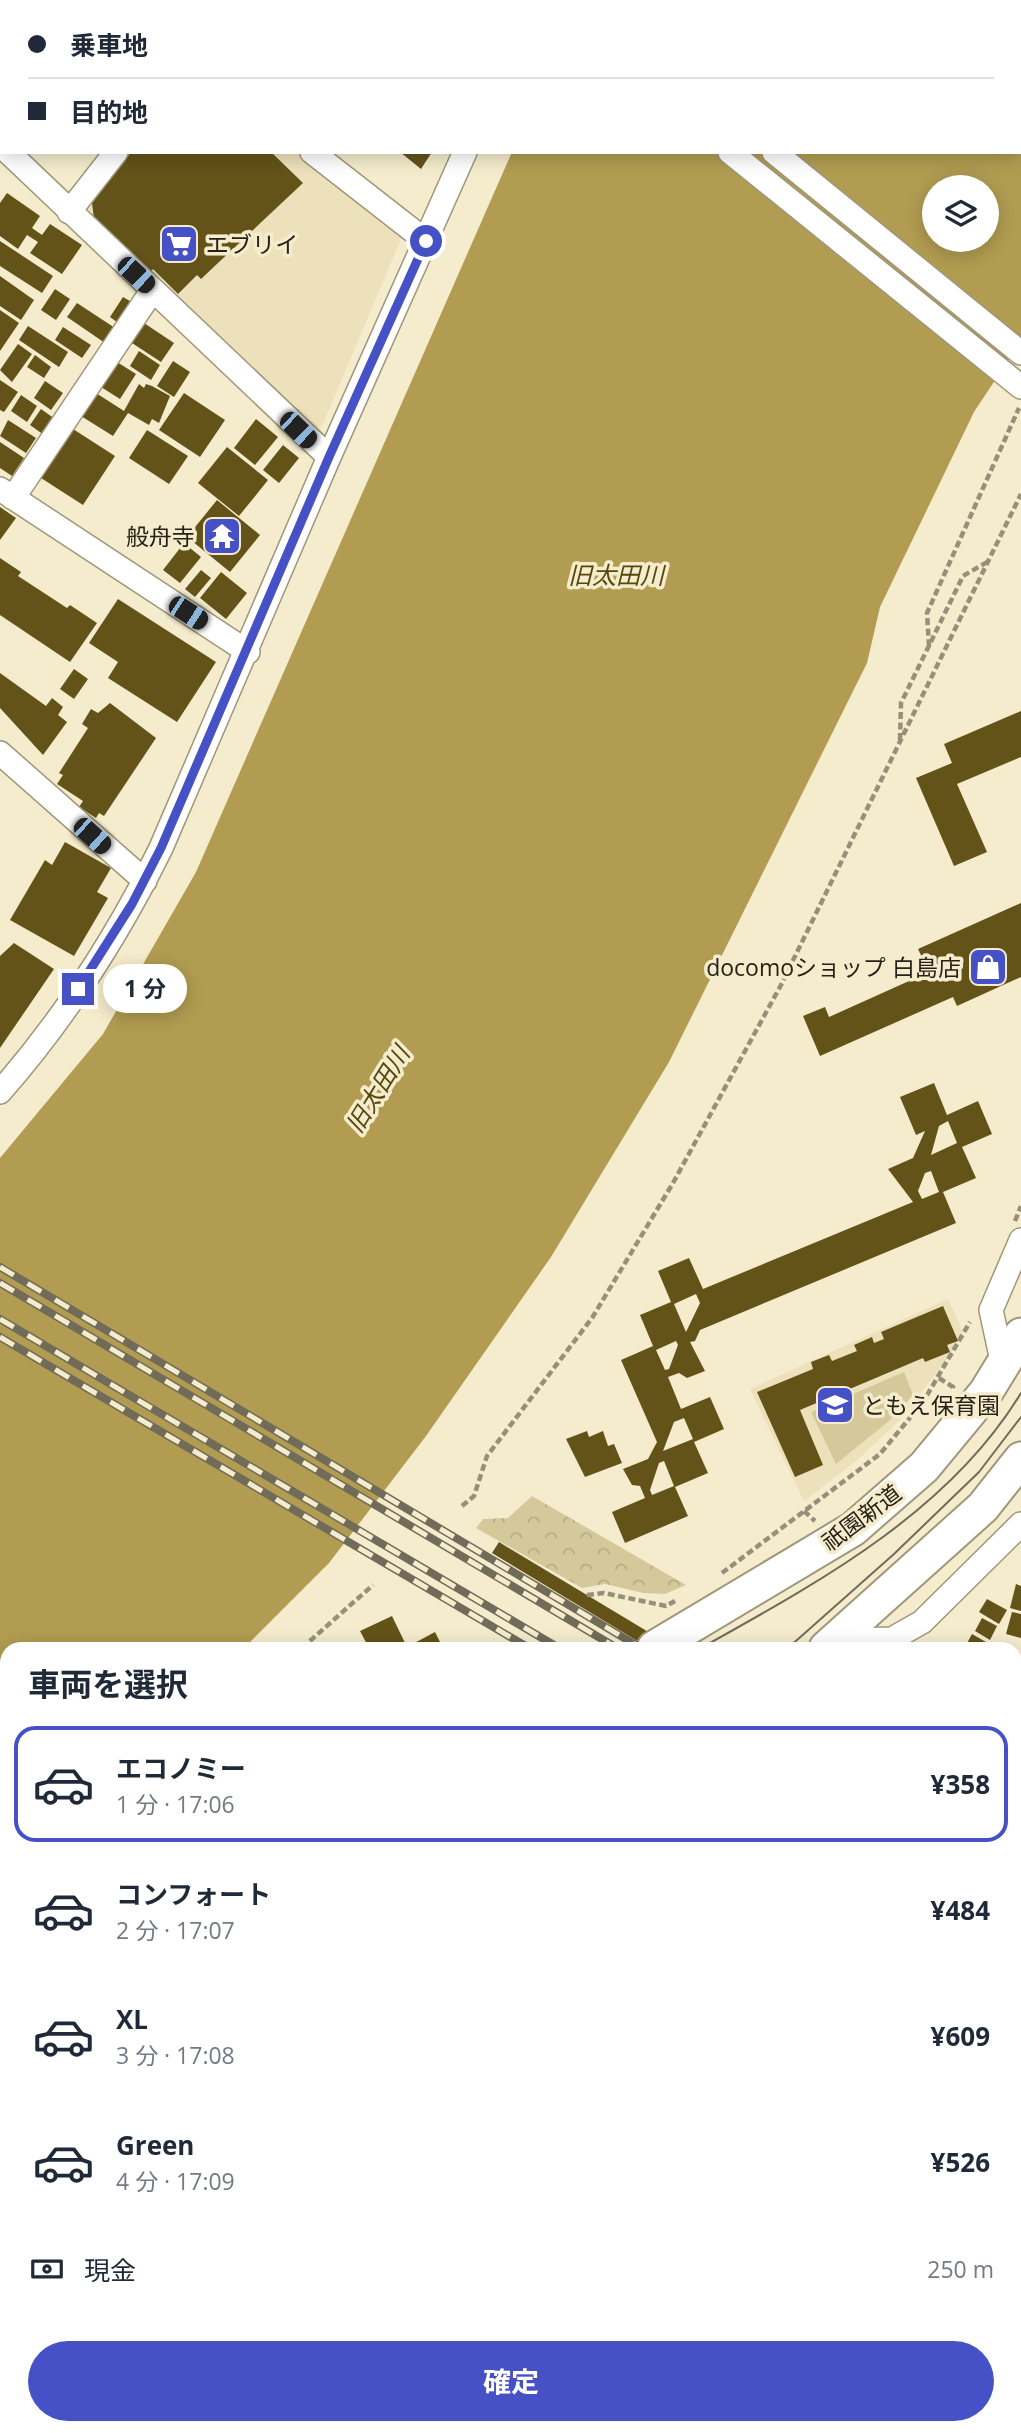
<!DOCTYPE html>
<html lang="ja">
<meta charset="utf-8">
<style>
body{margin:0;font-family:"Open Sans","Noto Sans JP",sans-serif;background:#f6f6f7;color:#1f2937;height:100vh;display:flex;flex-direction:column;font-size:26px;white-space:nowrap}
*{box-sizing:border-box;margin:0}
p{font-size:23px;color:#747a83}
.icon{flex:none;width:38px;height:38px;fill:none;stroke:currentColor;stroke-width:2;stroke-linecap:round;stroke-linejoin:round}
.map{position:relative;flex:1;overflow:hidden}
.panel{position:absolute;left:0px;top:1642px;width:1022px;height:793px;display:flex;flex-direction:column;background:#fff;border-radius:21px 21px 0 0;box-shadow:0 4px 18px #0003}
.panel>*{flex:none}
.top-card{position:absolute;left:0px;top:0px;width:1022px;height:154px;box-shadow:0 4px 18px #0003;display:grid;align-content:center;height:154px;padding:0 28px;background:#fff}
.tools{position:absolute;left:922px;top:175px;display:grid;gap:14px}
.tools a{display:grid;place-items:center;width:77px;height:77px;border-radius:50%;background:#fff;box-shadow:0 4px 18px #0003;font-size:35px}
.end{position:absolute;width:32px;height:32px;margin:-16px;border:9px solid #4751c6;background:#fff;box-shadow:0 0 0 4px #fff}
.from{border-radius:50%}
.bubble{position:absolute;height:49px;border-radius:24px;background:#fff;box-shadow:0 4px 18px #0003;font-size:23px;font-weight:700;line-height:49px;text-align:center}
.car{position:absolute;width:21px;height:42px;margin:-21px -10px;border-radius:9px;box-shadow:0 0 5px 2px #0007;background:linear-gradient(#222 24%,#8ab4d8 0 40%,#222 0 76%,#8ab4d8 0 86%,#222 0)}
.top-card b{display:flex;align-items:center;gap:24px;height:66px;font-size:26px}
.top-card b+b{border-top:2px solid #e0e1e3}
.top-card i{width:18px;height:18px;background:#1f2937}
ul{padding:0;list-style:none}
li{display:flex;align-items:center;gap:21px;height:116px;margin:0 14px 10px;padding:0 14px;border:4px solid transparent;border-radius:21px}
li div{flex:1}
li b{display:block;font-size:26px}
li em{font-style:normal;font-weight:700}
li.selected{border-color:#4751c6}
li>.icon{width:63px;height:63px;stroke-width:1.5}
h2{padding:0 28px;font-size:32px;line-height:84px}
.pay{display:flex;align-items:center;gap:18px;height:77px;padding:0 28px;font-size:26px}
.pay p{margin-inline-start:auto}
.cta{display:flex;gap:14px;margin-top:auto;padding:14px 28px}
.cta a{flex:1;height:80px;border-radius:42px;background:#4751c6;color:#fff;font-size:28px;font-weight:700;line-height:80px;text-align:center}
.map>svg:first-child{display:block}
.built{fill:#ece1bb}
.green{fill:#d5c99c}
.park{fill:url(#park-crowns)}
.water{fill:#b19c51;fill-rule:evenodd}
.building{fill:#635318;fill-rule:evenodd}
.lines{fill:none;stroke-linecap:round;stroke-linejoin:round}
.minor-casing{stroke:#9f977a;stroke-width:26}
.major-casing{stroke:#9f977a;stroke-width:32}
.highway-casing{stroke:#9f977a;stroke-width:37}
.path{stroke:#968f79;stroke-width:4.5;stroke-dasharray:7 3.5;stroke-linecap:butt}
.minor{stroke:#fff;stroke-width:23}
.major{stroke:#fff;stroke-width:28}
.highway{stroke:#fff;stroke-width:33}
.tram{stroke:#716b59;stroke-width:2}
.rail-casing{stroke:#716b59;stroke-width:8}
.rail{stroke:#f5eccd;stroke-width:5;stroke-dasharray:16;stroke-linecap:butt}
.route{stroke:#4751c6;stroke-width:9}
.labels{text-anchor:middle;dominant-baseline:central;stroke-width:7;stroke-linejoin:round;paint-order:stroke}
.poi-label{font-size:23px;fill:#262217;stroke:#f5eccd;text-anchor:start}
.street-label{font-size:23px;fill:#262217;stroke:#f5eccd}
.water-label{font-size:24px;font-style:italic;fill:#56480b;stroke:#f5eccd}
</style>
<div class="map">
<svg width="1021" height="2433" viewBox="0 0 1021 2433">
<defs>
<pattern id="park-crowns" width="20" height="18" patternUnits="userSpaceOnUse" patternTransform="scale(1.75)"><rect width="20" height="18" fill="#d5c99c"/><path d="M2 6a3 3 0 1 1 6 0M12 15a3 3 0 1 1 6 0" fill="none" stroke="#b7ac86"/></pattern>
</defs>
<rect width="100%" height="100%" fill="#f5eccd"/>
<path class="built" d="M 126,152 L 302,152 L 400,230 L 401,239 L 322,426 L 308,429 L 85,217 L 86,204 Z
M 948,1299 L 963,1332 L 953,1351 L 899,1421 L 856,1461 L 804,1501 L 750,1389 Z
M 1015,1859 L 1021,1863 L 1021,1967 L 1015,1963 Z"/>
<path class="green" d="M 904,1372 L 913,1395 L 895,1416 L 836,1464 L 811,1412 Z"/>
<path class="park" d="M 532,1496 L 686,1585 L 665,1594 L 643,1593 L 605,1584 L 582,1588 L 476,1528 L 483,1519 L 508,1518 Z"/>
<path class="water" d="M 579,0 L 1021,0 L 1021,341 L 974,412 L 880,607 L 867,663 L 669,1062 L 551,1257 L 426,1436 L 329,1563 L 244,1648 L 7,1648 L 7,1836 L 0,1841 L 0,1158 L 103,1034 L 196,872 L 512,152 L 1020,152 L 1020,2 ZM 934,187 L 987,187 L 987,240 L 934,240 Z"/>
<path class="building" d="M 131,152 L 271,152 L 303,183 L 201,279 L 197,275 L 178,294 L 153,269 L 150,273 L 94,219 L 92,203 Z
M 400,152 L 432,152 L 421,169 Z
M 7,193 L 40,216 L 32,228 L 42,235 L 50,224 L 82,245 L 62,274 L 30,253 L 38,242 L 27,235 L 18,249 L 0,236 L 0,203 Z
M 0,241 L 53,276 L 42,293 L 0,266 Z
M 0,276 L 34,300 L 21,320 L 0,306 Z
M 55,289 L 70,299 L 56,320 L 41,310 Z
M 123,297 L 135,304 L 121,325 L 110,317 Z
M 77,303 L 115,328 L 105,343 L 67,317 Z
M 0,310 L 19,323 L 0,351 Z
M 144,323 L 174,343 L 161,362 L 132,343 Z
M 28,326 L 68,352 L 59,367 L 19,340 Z
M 63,327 L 91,345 L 82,358 L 55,340 Z
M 18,344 L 32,354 L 12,382 L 0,370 Z
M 139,351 L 160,365 L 151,380 L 130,366 Z
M 35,355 L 51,367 L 44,378 L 27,367 Z
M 173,361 L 190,372 L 174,397 L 157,386 Z
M 117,362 L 136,374 L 120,399 L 101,387 Z
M 0,380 L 18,392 L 4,412 L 0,410 Z
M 45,381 L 63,393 L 51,410 L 34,398 Z
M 139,384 L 144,388 L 146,384 L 152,386 L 170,396 L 159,423 L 152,419 L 149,425 L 128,413 L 113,436 L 81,416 L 96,393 L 124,411 Z
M 184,393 L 225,420 L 200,457 L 159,430 Z
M 21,395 L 37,406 L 27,422 L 11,411 Z
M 41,409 L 55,419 L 44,435 L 30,425 Z
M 256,419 L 278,437 L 255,465 L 234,448 Z
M 8,420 L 36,438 L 26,453 L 0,436 Z
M 73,429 L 115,456 L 83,505 L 41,478 Z
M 147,430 L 188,456 L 169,484 L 129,458 Z
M 0,442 L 24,458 L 12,476 L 0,468 Z
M 283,445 L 299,458 L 279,483 L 263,470 Z
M 227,447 L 268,480 L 239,516 L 198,483 Z
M 217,500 L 260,535 L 230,572 L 187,537 Z
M 0,507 L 16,518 L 0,540 Z
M 184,543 L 201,557 L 180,583 L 163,570 Z
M 0,558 L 21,572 L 18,576 L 67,608 L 70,605 L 97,623 L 70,662 L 0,615 Z
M 201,570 L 211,578 L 195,597 L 185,589 Z
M 221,572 L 247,593 L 226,619 L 200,598 Z
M 118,599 L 216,662 L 177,722 L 108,678 L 118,662 L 89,643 Z
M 74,669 L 88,679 L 74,699 L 60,689 Z
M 0,673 L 46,706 L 52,698 L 63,707 L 58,715 L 67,722 L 43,755 L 0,708 Z
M 110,703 L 156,738 L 104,816 L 99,813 L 96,818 L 79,807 L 83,801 L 57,784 L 63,775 L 59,773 L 88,728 L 82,724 L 91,709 L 98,713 Z
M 1021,711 L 1021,757 L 957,784 L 987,852 L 954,866 L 916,778 L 952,763 L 944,744 Z
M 65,842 L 111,868 L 97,892 L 108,898 L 74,956 L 10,920 L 45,860 L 52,865 Z
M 1021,903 L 1021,977 L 957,1006 L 953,997 L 820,1056 L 803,1016 L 825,1007 L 829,1017 L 929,972 L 918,949 Z
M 14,943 L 54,969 L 0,1048 L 0,956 Z
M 934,1083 L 947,1115 L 978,1101 L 992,1134 L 962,1147 L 976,1178 L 943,1192 L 956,1223 L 700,1330 L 695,1341 L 690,1342 L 705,1371 L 687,1378 L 679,1373 L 668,1377 L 681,1409 L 710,1397 L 724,1429 L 694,1442 L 708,1473 L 675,1487 L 688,1516 L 625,1543 L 612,1512 L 645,1498 L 640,1486 L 632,1485 L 623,1469 L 648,1459 L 657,1442 L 621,1360 L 653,1346 L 640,1315 L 671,1302 L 658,1271 L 689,1258 L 703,1289 L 913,1202 L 888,1169 L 913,1158 L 925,1131 L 916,1135 L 900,1097 ZM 948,1121 L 957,1143 L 931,1155 L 939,1126 ZM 931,1171 L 939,1192 L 922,1199 L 918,1191 L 925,1173 ZM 696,1294 L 700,1303 L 686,1332 L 674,1304 ZM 676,1341 L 678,1345 L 669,1369 L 665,1370 L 656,1350 ZM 684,1418 L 693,1439 L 663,1451 L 674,1422 ZM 664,1461 L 674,1486 L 652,1495 L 650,1490 L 659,1463 Z
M 943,1306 L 958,1341 L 947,1345 L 950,1352 L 925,1362 L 923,1358 L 800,1410 L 823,1465 L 795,1477 L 757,1392 L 813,1369 L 811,1362 L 829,1355 L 832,1361 L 857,1351 L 854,1345 L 872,1337 L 874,1343 L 884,1339 L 881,1332 Z
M 587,1431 L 589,1437 L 603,1431 L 608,1446 L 614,1444 L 622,1463 L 585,1477 L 566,1439 Z
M 499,1542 L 675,1648 L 649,1648 L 492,1553 Z
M 1016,1584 L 1021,1586 L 1021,1611 L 1010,1608 Z
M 987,1599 L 1007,1610 L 999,1624 L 979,1612 Z
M 1012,1612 L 1021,1614 L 1021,1638 L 1006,1634 Z
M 392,1616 L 407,1647 L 435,1632 L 443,1648 L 369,1648 L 360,1631 Z
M 982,1618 L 997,1626 L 990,1640 L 975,1631 Z
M 972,1634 L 986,1642 L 982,1648 L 965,1647 Z
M 1021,1764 L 1021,1794 L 1015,1791 L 1015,1775 Z
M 1015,1802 L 1021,1805 L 1021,1819 L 1015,1830 Z
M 7,1949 L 7,1985 L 0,1988 L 0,1952 Z
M 1016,2026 L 1021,2028 L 1021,2059 L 1015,2070 Z
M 7,2045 L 7,2076 L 0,2080 L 0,2049 Z
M 1015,2104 L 1021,2107 L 1021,2150 L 1015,2147 Z
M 1015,2379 L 1021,2383 L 1021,2421 L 1015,2417 Z
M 235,2427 L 269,2427 L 266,2433 L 231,2433 Z
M 349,2427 L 381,2427 L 378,2433 L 346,2433 Z
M 385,2427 L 422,2427 L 419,2433 L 382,2433 Z
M 541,2427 L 581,2427 L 578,2433 L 537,2433 Z
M 658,2427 L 693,2427 L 690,2433 L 666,2433 Z
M 889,2427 L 907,2427 L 912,2430 L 911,2433 L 886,2433 Z
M 916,2427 L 944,2427 L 941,2433 L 913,2433 Z"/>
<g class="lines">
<defs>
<path id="minor" d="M 59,0 L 61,2
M 542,0 L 544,2
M 587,0 L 589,2
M 112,2 L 113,0
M 8,152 L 329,457
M 312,152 L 426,241
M 730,152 L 1021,387
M 774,152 L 1021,353
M 69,212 L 116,152
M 0,489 L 248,652
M 13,498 L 152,291
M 0,753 L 145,881
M 0,1092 C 64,1019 118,935 161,848 L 329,457 L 465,152
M 1003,1365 L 991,1310 L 1021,1240
M 835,1640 L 892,1639 L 922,1622 L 1021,1524
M 1015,1722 L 1021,1726
M 1015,1854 L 1021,1858
M 1015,1983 L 1021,1986
M 0,2154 L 7,2159
M 1015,2179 L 1021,2183
M 0,2256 L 7,2248
M 1015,2274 L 1021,2255
M 1015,2343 L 1021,2347
M 475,2427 L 485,2433
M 833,2427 L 843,2433
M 706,2433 L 708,2427
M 959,2433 L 961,2427"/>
<path id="major" d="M 46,2427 L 57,2433"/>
<path id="highway" d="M 654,1648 L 853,1529 L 924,1467 L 986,1392 L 1021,1335
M 826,1648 L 983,1507 L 1021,1459
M 0,2314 L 7,2306
M 0,2397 L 7,2389"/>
</defs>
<use href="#minor" class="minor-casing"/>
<use href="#major" class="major-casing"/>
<use href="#highway" class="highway-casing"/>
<path class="path" d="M 929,646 L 927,613 L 1019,408
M 900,740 L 901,703 L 963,576 L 989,561
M 1015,1221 L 1021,1206
M 939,1378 L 953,1387 L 951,1390
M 462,1506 L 474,1496 L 487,1456 L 592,1318 L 673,1183 L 781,985 L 1021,494
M 804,1511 L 815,1521
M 722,1573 L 880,1454 L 923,1402 L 970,1322
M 587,1595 L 604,1593 L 666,1606 L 675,1601
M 302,1648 L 373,1585
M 0,1894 L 7,1889"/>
<use href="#minor" class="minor"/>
<use href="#major" class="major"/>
<use href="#highway" class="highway"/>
<path class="tram" d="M 701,1648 C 819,1582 949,1512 1021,1393
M 788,1648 L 894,1554 L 979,1472 L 1021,1417"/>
<defs>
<path id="rail" d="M 0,1267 L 641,1648
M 0,1283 L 617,1648
M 0,1319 L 559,1648
M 0,1337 L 529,1648
M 1015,1877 L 1021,1881
M 1015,1892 L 1021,1896
M 1015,1920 L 1021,1923
M 1015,1936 L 1021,1940"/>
</defs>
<use href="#rail" class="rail-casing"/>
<use href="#rail" class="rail"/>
</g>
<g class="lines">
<path class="route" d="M 78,989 L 132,904 L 161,848 L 329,457 L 426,241"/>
</g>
<defs>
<symbol id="supermarket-square" viewBox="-11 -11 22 22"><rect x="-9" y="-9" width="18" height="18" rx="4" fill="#4751c6" stroke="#f5eccd"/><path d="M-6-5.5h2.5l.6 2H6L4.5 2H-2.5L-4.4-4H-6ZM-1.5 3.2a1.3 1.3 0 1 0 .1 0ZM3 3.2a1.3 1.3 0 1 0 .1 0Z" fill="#fff"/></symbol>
<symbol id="temple-square" viewBox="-11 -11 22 22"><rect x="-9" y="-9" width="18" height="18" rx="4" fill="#4751c6" stroke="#f5eccd"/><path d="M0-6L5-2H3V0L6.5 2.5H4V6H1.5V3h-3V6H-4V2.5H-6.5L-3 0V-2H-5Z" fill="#fff"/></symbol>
<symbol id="shop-square" viewBox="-11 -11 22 22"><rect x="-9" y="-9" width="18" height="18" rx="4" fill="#4751c6" stroke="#f5eccd"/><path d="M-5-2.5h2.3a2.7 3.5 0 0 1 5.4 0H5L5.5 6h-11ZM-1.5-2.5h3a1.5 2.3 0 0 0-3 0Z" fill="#fff"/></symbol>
<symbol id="school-square" viewBox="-11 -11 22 22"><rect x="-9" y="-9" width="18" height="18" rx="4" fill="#4751c6" stroke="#f5eccd"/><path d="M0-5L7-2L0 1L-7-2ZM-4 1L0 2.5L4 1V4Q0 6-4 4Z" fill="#fff"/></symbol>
</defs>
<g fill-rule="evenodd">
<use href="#supermarket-square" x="157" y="222" width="44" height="44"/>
<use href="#temple-square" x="200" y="514" width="44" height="44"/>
<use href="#shop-square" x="966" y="945" width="44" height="44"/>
<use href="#school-square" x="813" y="1383" width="44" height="44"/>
</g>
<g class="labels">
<g class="poi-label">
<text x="206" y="244">エブリイ</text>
<text x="195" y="536" text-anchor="end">般舟寺</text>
<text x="961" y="967" text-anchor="end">docomoショップ 白島店</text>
<text x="862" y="1405">ともえ保育園</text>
</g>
<g class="street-label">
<text transform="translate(861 1517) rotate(-37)">祇園新道</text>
</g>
<g class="water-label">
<text x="616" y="574">旧太田川</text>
<text transform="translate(377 1089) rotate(-58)">旧太田川</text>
</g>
</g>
</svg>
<div class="tools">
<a><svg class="icon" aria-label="layers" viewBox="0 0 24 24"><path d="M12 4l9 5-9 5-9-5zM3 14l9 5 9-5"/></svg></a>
</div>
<i class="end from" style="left:426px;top:241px"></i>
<i class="end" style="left:78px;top:989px"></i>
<div class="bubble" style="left:103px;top:964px;width:84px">1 分</div>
<i class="car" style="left:136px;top:275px;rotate:133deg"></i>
<i class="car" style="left:298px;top:430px;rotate:134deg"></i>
<i class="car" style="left:188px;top:613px;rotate:123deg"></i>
<i class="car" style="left:92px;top:836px;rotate:132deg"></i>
<div class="top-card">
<b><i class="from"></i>乗車地</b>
<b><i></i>目的地</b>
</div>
<section class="panel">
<h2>車両を選択</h2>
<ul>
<li class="selected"><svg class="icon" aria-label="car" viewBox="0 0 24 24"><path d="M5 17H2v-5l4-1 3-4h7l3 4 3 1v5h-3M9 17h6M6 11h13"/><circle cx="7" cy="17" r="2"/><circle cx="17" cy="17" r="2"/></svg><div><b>エコノミー</b><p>1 分 · 17:06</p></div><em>¥358</em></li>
<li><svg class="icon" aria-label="car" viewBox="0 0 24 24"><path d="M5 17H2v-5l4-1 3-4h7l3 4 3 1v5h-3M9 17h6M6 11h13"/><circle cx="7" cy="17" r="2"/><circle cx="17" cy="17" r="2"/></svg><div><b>コンフォート</b><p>2 分 · 17:07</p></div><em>¥484</em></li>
<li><svg class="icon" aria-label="car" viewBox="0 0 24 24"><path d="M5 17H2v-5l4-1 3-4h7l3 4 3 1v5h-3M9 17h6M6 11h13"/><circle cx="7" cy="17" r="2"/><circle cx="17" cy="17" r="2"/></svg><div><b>XL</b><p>3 分 · 17:08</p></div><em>¥609</em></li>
<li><svg class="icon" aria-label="car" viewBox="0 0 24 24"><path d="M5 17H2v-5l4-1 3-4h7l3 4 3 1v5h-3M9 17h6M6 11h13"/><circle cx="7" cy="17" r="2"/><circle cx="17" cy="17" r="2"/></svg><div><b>Green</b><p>4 分 · 17:09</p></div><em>¥526</em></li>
</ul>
<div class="pay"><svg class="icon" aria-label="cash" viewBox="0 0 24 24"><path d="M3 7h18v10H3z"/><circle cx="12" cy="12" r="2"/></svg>現金<p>250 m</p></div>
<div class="cta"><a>確定</a></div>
</section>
</div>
